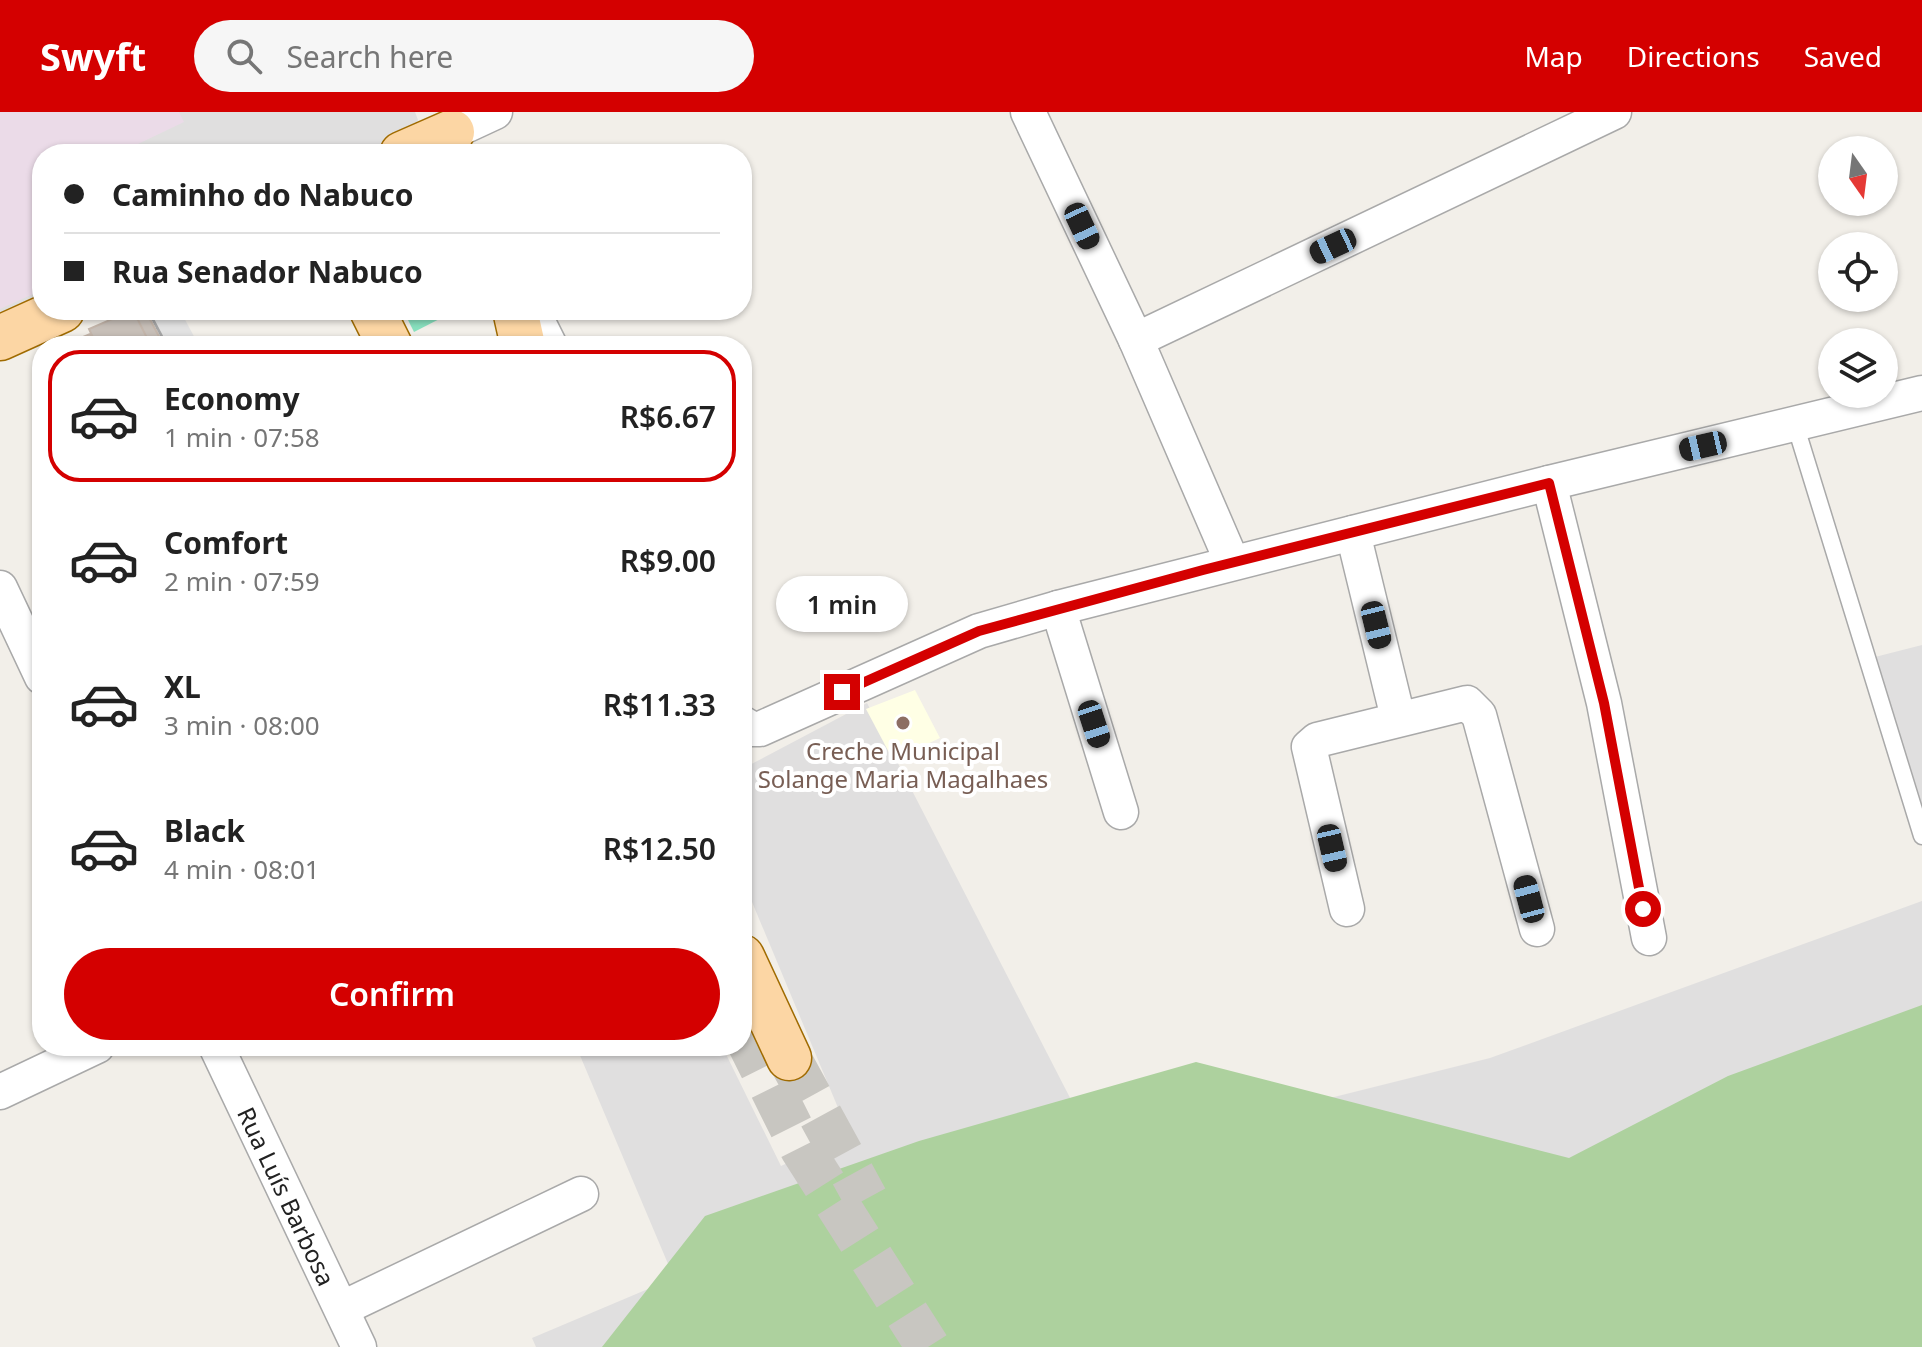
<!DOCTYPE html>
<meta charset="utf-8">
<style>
body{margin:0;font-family:"Noto Sans",sans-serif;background:#f6f6f6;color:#222;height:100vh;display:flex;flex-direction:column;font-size:30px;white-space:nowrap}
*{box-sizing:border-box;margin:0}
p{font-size:26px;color:#767676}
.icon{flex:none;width:44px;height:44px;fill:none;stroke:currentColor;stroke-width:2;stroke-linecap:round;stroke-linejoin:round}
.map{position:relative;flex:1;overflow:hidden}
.drawer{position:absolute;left:32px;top:224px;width:720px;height:720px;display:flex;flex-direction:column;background:#fff;border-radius:32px;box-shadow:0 2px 6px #0004}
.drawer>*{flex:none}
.banner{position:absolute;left:32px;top:32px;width:720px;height:176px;border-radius:32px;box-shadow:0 2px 6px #0004;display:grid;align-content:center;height:176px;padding:0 32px;background:#fff}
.needle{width:52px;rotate:166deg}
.fabs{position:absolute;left:1818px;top:24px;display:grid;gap:16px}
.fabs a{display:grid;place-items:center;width:80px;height:80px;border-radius:50%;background:#fff;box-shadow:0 2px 6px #0004;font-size:40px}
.end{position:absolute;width:36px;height:36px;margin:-18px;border:10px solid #d40000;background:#fff;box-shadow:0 0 0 4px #fff}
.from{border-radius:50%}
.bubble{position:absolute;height:56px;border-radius:28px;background:#fff;box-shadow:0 2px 6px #0004;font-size:26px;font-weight:600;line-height:56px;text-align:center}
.car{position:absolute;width:24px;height:48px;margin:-24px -12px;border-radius:10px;box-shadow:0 0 6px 2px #0007;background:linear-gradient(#222 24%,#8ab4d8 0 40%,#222 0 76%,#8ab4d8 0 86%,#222 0)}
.banner b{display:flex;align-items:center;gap:28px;height:76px;font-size:30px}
.banner b+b{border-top:2px solid #e0e0e0}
.banner i{width:20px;height:20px;background:#222}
ul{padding:14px 0 0;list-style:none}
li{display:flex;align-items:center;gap:24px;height:132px;margin:0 16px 12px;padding:0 16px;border:4px solid transparent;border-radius:32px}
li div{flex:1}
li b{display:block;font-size:30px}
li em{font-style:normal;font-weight:600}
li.current{border-color:#d40000}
li>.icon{width:72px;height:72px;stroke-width:1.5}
.primary-button{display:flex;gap:16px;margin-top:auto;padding:16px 32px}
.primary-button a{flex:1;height:92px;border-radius:48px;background:#d40000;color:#fff;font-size:32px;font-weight:600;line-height:92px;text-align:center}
header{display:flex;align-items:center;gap:48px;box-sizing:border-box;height:112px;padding:0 40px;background:#d40000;color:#fff}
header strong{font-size:38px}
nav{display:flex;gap:44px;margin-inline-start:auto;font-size:28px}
.search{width:560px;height:72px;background:#f6f6f6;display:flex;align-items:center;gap:20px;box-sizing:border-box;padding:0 28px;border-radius:44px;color:#767676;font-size:30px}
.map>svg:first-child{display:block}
.residential{fill:#e0dfdf}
.industrial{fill:#ebdbe8}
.education{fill:#ffffe5}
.forest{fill:#add19e}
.pitch{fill:#88e0be}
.parking{fill:#e2e2e2}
.building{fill:#c7bfb8;stroke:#c4b6ab;stroke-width:2;filter:url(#shadow)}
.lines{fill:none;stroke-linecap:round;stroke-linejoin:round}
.primary-tunnel{stroke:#c8c6c1;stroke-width:44;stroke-dasharray:44 22;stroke-linecap:butt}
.service-casing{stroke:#a9a9a9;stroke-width:19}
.minor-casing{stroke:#a9a9a9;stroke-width:37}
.primary-casing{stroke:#a06b00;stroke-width:47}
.service{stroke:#fff;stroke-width:16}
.minor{stroke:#fff;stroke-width:34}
.primary{stroke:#fcd6a4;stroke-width:44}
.route{stroke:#d40000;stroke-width:10}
.education-dot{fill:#8d6e63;stroke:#fff;stroke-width:3}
.labels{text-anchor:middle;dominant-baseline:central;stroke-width:8;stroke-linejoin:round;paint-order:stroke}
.education-label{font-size:24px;fill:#785e54;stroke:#fff}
.street-label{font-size:24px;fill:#222;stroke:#fff}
</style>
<header>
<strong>Swyft</strong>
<div class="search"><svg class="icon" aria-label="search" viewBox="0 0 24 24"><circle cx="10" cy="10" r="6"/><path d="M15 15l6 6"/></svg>Search here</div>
<nav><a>Map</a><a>Directions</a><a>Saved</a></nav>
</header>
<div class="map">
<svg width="1922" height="1235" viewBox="0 0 1922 1235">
<defs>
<filter id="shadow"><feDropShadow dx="7" dy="7" stdDeviation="0" flood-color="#0004"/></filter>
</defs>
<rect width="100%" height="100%" fill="#f2efe9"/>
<path class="residential" d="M 0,0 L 415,0 L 418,8 L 413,17 L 359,42 L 42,42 L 42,192 L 0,211 Z
M 1922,533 L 1922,695 L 1875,545 Z
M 867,591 L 1084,1013 L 1290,996 L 1490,946 L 1922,789 L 1922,1235 L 536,1235 L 532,1226 L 674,1166 L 576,934 L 722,934 L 781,1054 L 849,1022 L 742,766 L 742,657 Z"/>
<path class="industrial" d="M 0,0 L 179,0 L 184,10 L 117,42 L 42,42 L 42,178 L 0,197 Z"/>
<path class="education" d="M 915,578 L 940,626 L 893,648 L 866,597 Z"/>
<path class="forest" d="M 1922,893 L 1922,1235 L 602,1235 L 705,1104 L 919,1029 L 1196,950 L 1569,1046 L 1728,964 Z"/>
<path class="pitch" d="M 403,198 L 457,198 L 414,220 Z"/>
<path class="parking" d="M 145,198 L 180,198 L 199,234 L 164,234 Z"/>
<path class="building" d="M 133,198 L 145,198 L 164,234 L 151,234 Z
M 133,198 L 151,234 L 97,234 L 89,217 Z
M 90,222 L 96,234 L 81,234 L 78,227 Z"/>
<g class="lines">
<path class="primary-tunnel" d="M 742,917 L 802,1037 L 928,1235
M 789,946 L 866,1087"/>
<defs>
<path id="service" d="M 1795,312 L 1922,724"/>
<g id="minor">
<path d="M 1028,0 L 1136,228 L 1232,450"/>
<path d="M 452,20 L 495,0"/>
<path d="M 532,198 L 550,234"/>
<path d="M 1136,228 L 1614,0"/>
<path d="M 1549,371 L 1604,591 L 1649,826"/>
<path d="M 1353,421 L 1398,606"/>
<path d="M 0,476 L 42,565"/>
<path d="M 1058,496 L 1121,700"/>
<path d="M 742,611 L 752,617 L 760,617 L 979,519 L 1058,496 L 1549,371 L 1922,281"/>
<path d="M 1347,797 L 1309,635 L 1317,628 L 1467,591 L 1479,603 L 1537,817"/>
<path id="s1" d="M 216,934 L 359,1235"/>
<path d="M 0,980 L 97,934"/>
<path d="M 343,1196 L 581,1082"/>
</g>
<path id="primary" d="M 402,42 L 452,20
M 372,198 L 390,234
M 515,198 L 523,234
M 0,226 L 62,198
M 742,845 L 789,946"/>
</defs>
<use href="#service" class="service-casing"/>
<use href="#minor" class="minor-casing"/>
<use href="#primary" class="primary-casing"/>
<use href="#service" class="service"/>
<use href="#minor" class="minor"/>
<use href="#primary" class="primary"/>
</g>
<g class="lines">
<path class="route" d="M 842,580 L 979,519 L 1203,458 L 1549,371 L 1604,591 L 1643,797"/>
</g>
<circle class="education-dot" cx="903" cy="611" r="8"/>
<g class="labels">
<g class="education-label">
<text x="903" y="638">Creche Municipal<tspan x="903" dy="28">Solange Maria Magalhaes</tspan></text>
</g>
<g class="street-label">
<text stroke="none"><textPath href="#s1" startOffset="166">Rua Luís Barbosa</textPath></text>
</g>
</g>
</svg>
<div class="fabs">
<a><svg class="needle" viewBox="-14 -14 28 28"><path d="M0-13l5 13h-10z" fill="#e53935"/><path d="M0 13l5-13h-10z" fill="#767676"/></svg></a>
<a><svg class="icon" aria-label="locate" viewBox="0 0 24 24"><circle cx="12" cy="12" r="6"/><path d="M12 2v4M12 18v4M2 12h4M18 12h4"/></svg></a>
<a><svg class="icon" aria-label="layers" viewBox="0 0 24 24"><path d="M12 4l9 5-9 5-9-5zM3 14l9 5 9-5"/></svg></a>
</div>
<i class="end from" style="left:1643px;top:797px"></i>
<i class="end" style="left:842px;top:580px"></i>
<div class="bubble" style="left:776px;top:464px;width:132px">1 min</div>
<i class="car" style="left:1082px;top:114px;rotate:155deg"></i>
<i class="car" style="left:1333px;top:134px;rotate:245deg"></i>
<i class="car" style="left:1703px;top:334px;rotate:257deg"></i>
<i class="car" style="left:1376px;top:513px;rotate:166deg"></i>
<i class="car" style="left:1094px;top:612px;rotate:162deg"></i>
<i class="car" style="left:1332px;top:736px;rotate:167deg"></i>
<i class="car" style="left:1529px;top:787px;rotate:345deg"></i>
<div class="banner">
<b><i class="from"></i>Caminho do Nabuco</b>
<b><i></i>Rua Senador Nabuco</b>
</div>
<section class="drawer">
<ul>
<li class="current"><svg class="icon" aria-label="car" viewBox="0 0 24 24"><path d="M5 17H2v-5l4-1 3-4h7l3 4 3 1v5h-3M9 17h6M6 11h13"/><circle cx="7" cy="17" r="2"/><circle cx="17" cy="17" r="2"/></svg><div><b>Economy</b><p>1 min · 07:58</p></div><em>R$6.67</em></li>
<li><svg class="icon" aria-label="car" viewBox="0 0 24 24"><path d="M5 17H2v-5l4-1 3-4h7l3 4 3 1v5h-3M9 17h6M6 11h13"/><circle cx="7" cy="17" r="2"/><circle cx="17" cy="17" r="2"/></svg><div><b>Comfort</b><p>2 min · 07:59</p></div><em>R$9.00</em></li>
<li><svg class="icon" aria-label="car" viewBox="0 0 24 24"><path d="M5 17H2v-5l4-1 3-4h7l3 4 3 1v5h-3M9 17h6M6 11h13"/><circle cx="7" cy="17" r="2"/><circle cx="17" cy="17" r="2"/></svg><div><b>XL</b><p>3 min · 08:00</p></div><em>R$11.33</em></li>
<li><svg class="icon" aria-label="car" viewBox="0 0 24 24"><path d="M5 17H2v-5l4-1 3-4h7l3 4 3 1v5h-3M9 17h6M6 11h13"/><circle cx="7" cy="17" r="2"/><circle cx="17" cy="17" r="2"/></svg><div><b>Black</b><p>4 min · 08:01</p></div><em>R$12.50</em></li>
</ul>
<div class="primary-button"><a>Confirm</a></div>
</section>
</div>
